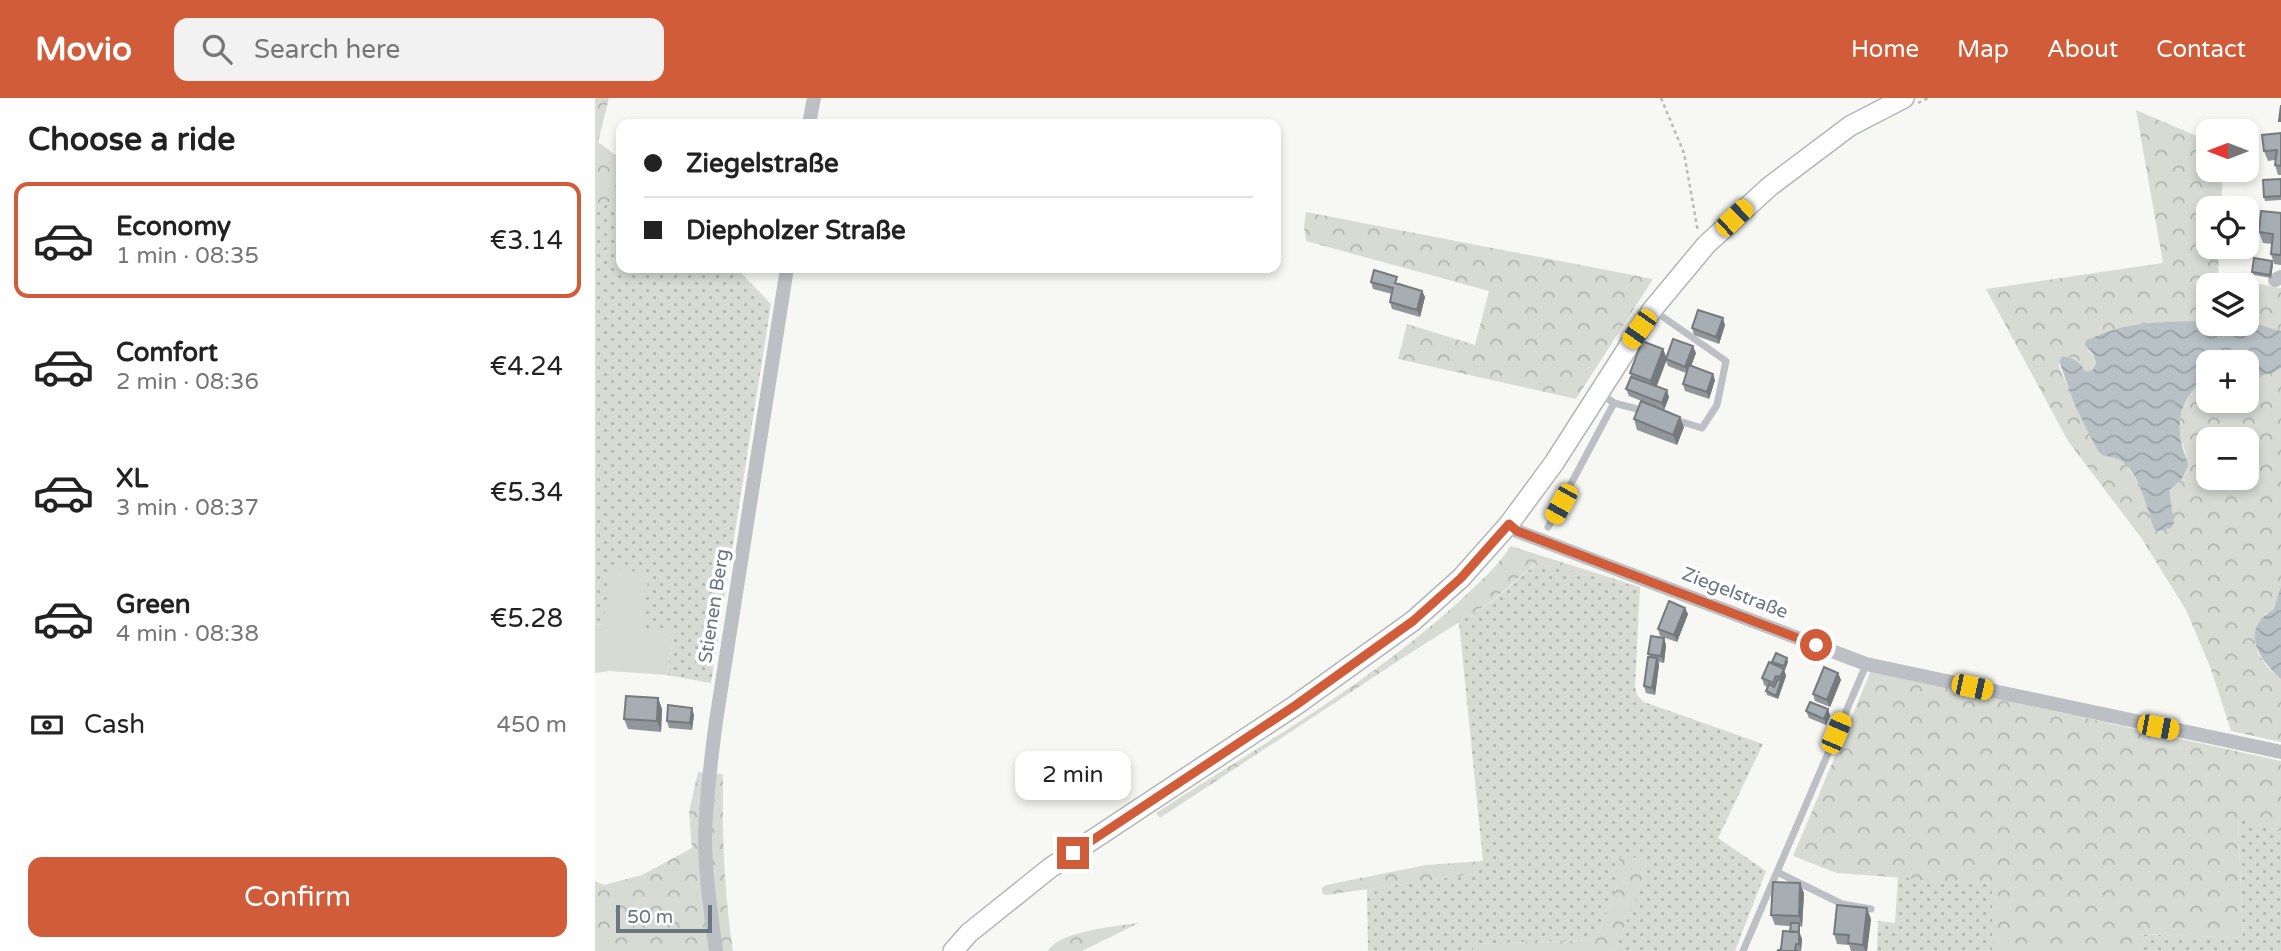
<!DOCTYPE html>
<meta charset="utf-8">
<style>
body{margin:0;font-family:"Varela Round",sans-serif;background:#f2f2f2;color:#222;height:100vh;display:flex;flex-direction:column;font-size:26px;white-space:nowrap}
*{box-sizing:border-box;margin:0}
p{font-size:23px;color:#767676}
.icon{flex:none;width:38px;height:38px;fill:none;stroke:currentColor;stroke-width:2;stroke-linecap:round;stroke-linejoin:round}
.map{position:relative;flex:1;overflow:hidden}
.drawer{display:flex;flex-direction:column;background:#fff;width:595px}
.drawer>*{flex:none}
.top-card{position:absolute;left:21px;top:21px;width:665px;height:154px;border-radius:14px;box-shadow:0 4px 10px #0003;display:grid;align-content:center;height:154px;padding:0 28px;background:#fff}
.needle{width:46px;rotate:270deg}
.fabs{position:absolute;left:1601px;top:21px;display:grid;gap:14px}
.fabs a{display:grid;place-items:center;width:63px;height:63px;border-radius:14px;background:#fff;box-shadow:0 4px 10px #0003;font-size:35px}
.scale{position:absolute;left:21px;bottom:18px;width:96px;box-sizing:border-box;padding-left:7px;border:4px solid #697782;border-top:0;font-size:19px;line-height:24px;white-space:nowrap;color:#697782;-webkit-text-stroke:5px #fff;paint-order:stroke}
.end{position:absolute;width:32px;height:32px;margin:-16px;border:9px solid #d15c3a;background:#fff;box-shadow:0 0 0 4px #fff}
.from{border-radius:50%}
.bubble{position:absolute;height:49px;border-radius:14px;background:#fff;box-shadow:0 4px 10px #0003;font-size:23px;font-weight:600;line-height:49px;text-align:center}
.car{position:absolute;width:21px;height:42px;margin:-21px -10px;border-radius:9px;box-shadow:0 0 5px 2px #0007;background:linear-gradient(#f5c518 24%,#345 0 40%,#f5c518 0 76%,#345 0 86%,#f5c518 0)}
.top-card b{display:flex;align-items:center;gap:24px;height:66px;font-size:26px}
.top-card b+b{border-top:2px solid #e0e0e0}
.top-card i{width:18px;height:18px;background:#222}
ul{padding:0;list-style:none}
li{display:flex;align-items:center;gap:21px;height:116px;margin:0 14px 10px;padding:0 14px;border:4px solid transparent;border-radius:14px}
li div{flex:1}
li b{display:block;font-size:26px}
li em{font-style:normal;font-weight:600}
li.selected{border-color:#d15c3a}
li>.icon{width:63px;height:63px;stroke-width:1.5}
h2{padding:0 28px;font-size:32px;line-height:84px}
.pay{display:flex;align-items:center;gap:18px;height:77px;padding:0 28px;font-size:26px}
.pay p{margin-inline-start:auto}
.button{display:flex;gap:14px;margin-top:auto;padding:14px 28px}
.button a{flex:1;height:80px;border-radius:14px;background:#d15c3a;color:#fff;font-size:28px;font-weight:600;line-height:80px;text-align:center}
header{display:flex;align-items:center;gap:42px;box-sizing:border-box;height:98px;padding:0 35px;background:#d15c3a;color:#fff}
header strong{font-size:33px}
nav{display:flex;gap:38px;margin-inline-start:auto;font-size:24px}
.search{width:490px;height:63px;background:#f2f2f2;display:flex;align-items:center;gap:18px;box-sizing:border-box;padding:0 24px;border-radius:14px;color:#767676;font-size:26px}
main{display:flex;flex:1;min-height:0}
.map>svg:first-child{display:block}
.grass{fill:url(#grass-dots)}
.forest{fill:url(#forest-crowns);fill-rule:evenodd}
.park{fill:#d7dbd4}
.water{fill:url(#water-waves)}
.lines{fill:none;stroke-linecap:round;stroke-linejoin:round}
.secondary-casing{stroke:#b1b6ba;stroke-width:22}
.path{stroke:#b7babc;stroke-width:2.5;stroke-dasharray:3.5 3.5;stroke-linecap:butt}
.service{stroke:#bcc0c4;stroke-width:7}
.minor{stroke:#bcc0c4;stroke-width:14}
.secondary{stroke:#fff;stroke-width:19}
.wall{fill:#90969a}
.shaded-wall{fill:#757a7d}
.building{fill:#a7aeb3;stroke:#757a7d;stroke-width:2}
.route{stroke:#d15c3a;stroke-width:9}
.labels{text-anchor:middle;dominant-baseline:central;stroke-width:7;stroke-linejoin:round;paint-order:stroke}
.street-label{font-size:19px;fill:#697782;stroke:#fff}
</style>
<header>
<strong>Movio</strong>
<div class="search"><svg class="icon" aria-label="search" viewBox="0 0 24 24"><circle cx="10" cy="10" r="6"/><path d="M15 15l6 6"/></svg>Search here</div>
<nav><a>Home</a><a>Map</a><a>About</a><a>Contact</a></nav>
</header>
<main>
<section class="drawer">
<h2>Choose a ride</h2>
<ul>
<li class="selected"><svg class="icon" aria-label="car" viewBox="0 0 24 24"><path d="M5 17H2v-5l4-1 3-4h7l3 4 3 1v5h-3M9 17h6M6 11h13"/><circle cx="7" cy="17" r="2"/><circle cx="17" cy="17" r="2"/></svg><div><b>Economy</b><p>1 min · 08:35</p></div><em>€3.14</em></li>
<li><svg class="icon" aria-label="car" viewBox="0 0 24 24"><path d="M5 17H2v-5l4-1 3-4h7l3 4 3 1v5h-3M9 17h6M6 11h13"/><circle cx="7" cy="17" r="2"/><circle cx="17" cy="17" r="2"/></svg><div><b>Comfort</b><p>2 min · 08:36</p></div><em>€4.24</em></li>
<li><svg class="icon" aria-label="car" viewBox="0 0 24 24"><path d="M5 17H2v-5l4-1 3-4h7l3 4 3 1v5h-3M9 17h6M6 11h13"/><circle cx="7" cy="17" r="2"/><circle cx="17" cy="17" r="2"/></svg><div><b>XL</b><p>3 min · 08:37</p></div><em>€5.34</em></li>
<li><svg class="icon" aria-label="car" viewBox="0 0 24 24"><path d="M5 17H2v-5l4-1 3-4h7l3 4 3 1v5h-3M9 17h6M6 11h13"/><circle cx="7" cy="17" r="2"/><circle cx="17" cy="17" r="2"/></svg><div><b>Green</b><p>4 min · 08:38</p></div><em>€5.28</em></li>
</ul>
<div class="pay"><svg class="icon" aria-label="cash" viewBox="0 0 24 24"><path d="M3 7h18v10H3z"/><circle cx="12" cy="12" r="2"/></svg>Cash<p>450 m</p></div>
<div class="button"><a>Confirm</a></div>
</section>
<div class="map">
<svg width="1686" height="853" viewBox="0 0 1686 853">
<defs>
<pattern id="grass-dots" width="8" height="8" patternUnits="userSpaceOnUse" patternTransform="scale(1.75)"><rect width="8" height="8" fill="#d7dbd4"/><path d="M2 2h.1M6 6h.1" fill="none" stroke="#b2b6b1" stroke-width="1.8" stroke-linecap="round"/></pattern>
<pattern id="forest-crowns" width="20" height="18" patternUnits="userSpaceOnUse" patternTransform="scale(1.75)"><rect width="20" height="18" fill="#d7dbd4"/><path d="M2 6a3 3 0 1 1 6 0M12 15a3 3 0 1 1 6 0" fill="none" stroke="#b2b6b1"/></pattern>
<pattern id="water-waves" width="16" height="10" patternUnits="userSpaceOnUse" patternTransform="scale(1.75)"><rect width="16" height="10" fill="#b8c2c6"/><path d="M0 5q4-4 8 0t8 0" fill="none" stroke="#9aa2a6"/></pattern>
</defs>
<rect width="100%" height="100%" fill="#f7f7f4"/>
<path class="grass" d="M 26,99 L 26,170 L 141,170 L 176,206 L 116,585 L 72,577 L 79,535 L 0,526 L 0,110 Z
M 942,465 L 1045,489 L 1040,589 L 1042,597 L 1049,604 L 1168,646 L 1123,740 L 1171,773 L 1140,853 L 1020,853 L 1048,781 L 1051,760 L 1024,760 L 1024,783 L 1001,842 L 878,846 L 878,853 L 773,853 L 772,791 L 879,776 L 884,772 L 888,763 L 864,524 L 897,504 Z
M 1643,720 L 1686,733 L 1686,853 L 1546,853 L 1543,836 L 1648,840 Z
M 1303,778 L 1397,786 L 1397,853 L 1282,853 L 1283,823 L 1300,825 Z"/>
<path class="forest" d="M 0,0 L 14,0 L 3,44 L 26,61 L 26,99 L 0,110 Z
M 1541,12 L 1613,43 L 1614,72 L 1628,72 L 1626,110 L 1614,110 L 1614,149 L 1624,149 L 1623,178 L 1686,190 L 1686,233 L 1652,223 L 1652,187 L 1614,187 L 1613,223 L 1559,225 L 1493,252 C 1500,258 1503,265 1498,274 L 1490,273 C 1484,262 1480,260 1468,258 L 1464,263 L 1464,269 L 1490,325 L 1522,360 L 1531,366 L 1546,390 L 1558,429 L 1574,399 L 1574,391 L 1586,382 C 1588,376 1592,367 1591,360 C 1591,351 1585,342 1584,333 C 1584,312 1594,290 1613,283 L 1614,303 L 1652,303 L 1652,279 L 1676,276 L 1686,270 L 1686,488 L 1683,504 L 1679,511 L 1670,516 L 1660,542 L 1663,555 L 1673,570 L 1686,581 L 1686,644 L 1636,633 L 1616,571 L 1591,512 L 1547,441 L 1473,343 L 1391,191 L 1568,165 ZM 1614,341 L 1652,341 L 1652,380 L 1614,380 Z
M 711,114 L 1058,181 L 981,301 L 803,261 L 812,226 L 880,247 L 894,193 L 711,143 L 709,129 Z
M 916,448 L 1045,489 L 941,465 L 896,504 L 806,561 L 565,720 L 561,715 C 660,651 771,587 858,509 C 880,488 899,473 916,448 Z
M 1276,573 L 1686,663 L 1686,733 L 1643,721 L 1648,840 L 1544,836 L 1546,853 L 1397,853 L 1397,786 L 1242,775 L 1198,758 Z
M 103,674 L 128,676 C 127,736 129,794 138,853 L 0,853 L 0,783 L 9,787 L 47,777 L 97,750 L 94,714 Z
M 1024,759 L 1051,760 L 1048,781 L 1020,853 L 878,853 L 878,846 L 1001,842 L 1024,783 Z
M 888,763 L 884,772 L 879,776 L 731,797 L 727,795 L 727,790 L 731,787 L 831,767 Z
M 544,825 L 487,853 L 453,853 C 463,833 523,828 544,825 Z"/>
<path class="park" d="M 16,470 L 54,475 L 47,531 L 79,535 L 72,577 L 14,573 L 0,575 L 0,526 L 8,527 Z"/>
<path class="water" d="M 1613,223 L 1614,226 L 1652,226 L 1652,223 L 1686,233 L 1686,270 L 1676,276 L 1652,279 L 1652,264 L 1614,264 L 1613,283 C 1593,290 1583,313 1585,334 C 1585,346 1591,357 1593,368 L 1586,382 L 1574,392 L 1579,425 L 1576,430 L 1562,433 L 1558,429 C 1552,410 1543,370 1523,361 C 1518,359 1512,358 1507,357 L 1503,353 L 1481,310 L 1464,263 L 1467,258 C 1479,260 1484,262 1490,273 L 1497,274 L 1501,265 L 1498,256 L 1490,247 L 1492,243 C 1529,222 1572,224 1613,223 Z
M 1686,488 L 1686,581 C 1663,561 1644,531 1679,511 Z"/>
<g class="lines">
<defs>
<path id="secondary" d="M 358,853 L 374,835 L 455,770 L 701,607 L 818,523 L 866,480 L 914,426 L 959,365 L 1057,212 L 1111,147 L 1174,89 L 1255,28 L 1309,0"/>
</defs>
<use href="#secondary" class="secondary-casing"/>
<path class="path" d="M 1066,0 L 1089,55 L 1103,134
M 1323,5 L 1333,0"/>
<path class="service" d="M 1058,212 L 1131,263 L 1122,307 L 1107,330 L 1081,322
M 1006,296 L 1019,305 L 1050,313
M 953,429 L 1019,305
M 1182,774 L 1247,806 L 1276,811
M 1148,853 L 1271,567"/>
<path class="minor" d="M 214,26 L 219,0
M 1680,182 L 1686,179
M 914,426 L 922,433 L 1271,566 L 1686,654
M 121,853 C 116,815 110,777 110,738 C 111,700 116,661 121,623 L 192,170"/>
<use href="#secondary" class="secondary"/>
</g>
<path class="wall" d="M 1686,35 L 1686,77 L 1683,77 L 1680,67 L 1680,62 L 1673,63 L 1669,53 Z
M 1686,81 L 1686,102 L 1670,103 L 1669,99 Z
M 1686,115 L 1686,167 L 1679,166 L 1676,156 L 1677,146 L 1668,145 L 1664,134 Z
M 1677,163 L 1678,166 L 1676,180 L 1659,177 L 1657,174 Z
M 776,184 L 804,185 L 827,193 L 830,199 L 825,219 L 797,211 L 795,204 L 797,196 L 778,191 Z
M 1130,227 L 1124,246 L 1099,237 L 1097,230 Z
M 1068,251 L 1071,260 L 1101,255 L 1096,268 L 1120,282 L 1114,301 L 1090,293 L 1088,286 L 1091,275 L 1073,268 L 1071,263 L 1061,288 L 1074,299 L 1069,312 L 1034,298 L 1031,291 L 1036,279 L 1035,275 Z
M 1039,321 L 1089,329 L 1082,347 L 1042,332 Z
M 1090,510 L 1093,516 L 1082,544 L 1065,538 L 1063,531 Z
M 1069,540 L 1071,547 L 1069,565 L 1064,564 L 1064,567 L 1060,597 L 1051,595 L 1049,588 L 1054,559 L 1053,556 Z
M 1177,564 L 1193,564 L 1189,572 L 1191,578 L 1183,601 L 1172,597 L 1171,593 L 1172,589 L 1169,587 L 1167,580 L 1178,566 Z
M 1243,575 L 1246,582 L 1235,609 L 1220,603 L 1218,596 Z
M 63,600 L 67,611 L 66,634 L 33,631 L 29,621 Z
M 1233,611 L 1235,618 L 1231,627 L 1214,620 L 1211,613 Z
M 99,617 L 97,632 L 74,630 L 72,623 Z
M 1209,795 L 1207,829 L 1205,828 L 1205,836 L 1207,841 L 1206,853 L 1182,853 L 1186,851 L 1195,834 L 1195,828 L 1180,827 L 1176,817 Z
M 1276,821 L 1272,853 L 1256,853 L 1254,847 L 1242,846 L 1239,836 Z"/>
<path class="shaded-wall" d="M 1677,163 L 1678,166 L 1676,180 L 1675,177 Z
M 827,193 L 830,199 L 825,219 L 822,212 Z
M 1128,220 L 1130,227 L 1124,246 L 1121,239 Z
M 1098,248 L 1101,255 L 1093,276 L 1090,269 Z
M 1068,251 L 1072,261 L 1060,293 L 1056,283 Z
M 1118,276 L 1120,282 L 1114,301 L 1112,294 Z
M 1072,292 L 1074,299 L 1069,312 L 1067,305 Z
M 1085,319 L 1089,329 L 1082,347 L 1078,337 Z
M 1090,510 L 1093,516 L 1082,544 L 1079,537 Z
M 1069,540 L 1071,547 L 1069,565 L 1066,558 Z
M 1062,560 L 1064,567 L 1060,597 L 1057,590 Z
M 1192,560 L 1193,564 L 1190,572 L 1189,568 Z
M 1189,571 L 1191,578 L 1183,601 L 1181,598 L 1186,583 L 1185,579 Z
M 1243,575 L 1246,582 L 1235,609 L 1232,602 Z
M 63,600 L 67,611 L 66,634 L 62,623 Z
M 97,610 L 99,617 L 97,632 L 95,625 Z
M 1233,611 L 1235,618 L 1231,627 L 1229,621 Z
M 1205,785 L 1209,795 L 1207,829 L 1204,818 Z
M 1272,810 L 1276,821 L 1272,853 L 1270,853 L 1268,847 Z
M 1204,825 L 1205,829 L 1205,836 L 1207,841 L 1206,853 L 1204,846 Z"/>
<path class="building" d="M 1686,7 L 1686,23 L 1684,23 Z
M 1686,35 L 1686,68 L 1680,67 L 1682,52 L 1669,53 L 1667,37 Z
M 1686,81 L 1686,98 L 1669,99 L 1668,82 Z
M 1666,113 L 1686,115 L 1686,157 L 1676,156 L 1678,136 L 1664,134 Z
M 1659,160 L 1677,163 L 1675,177 L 1657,174 Z
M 779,172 L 802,179 L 800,185 L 827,193 L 822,212 L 795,204 L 798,190 L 776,184 Z
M 1103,212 L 1128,220 L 1121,239 L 1097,230 Z
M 1078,241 L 1098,248 L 1090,269 L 1071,261 Z
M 1047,243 L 1068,251 L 1056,283 L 1035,275 Z
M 1094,267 L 1118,276 L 1112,294 L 1088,286 Z
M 1036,279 L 1072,292 L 1067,305 L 1031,291 Z
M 1046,303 L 1085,319 L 1078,337 L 1039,321 Z
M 1074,503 L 1090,510 L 1079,537 L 1063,531 Z
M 1056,538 L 1069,540 L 1066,558 L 1053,556 Z
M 1181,555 L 1192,560 L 1189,568 L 1177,564 Z
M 1053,559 L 1062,560 L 1057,590 L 1049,588 Z
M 1174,564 L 1189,571 L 1185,579 L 1181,578 L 1178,585 L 1167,580 Z
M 1229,569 L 1243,575 L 1232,602 L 1218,596 Z
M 1183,581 L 1186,583 L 1181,598 L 1171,593 L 1174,586 L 1179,589 Z
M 31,598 L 63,600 L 62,623 L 29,621 Z
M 1215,604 L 1233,611 L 1229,621 L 1211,613 Z
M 73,607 L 97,610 L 95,625 L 72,623 Z
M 1178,784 L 1205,785 L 1204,818 L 1176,817 Z
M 1242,807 L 1272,810 L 1268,847 L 1253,845 L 1254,837 L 1239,836 Z
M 1196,825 L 1204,825 L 1204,834 L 1195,834 Z
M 1188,833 L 1204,834 L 1204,846 L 1201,846 L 1200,852 L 1202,853 L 1182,853 L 1186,851 Z"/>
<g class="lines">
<path class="route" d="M 478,755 L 701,607 L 818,523 L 866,480 L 914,426 L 922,433 L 1221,547"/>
</g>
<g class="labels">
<g class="street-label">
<text transform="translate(1140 495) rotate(21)">Ziegelstraße</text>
<text transform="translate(119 508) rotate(-81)">Stienen Berg</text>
</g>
</g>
</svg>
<div class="fabs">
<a><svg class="needle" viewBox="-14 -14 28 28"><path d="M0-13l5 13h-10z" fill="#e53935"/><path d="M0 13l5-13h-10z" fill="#767676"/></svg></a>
<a><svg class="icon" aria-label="locate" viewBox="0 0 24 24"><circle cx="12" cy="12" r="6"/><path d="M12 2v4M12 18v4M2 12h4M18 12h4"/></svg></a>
<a><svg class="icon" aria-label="layers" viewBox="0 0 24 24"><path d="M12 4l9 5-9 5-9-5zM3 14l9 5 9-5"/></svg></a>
<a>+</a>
<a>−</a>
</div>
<div class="scale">50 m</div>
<i class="end from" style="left:1221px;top:547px"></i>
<i class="end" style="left:478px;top:755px"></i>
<div class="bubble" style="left:420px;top:653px;width:116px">2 min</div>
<i class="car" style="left:1139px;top:120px;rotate:46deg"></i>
<i class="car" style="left:1044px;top:231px;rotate:215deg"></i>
<i class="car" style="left:966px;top:406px;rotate:209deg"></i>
<i class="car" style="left:1377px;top:589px;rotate:102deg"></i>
<i class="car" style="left:1563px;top:629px;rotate:101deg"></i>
<i class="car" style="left:1241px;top:635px;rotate:23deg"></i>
<div class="top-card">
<b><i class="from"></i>Ziegelstraße</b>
<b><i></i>Diepholzer Straße</b>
</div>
</div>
</main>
